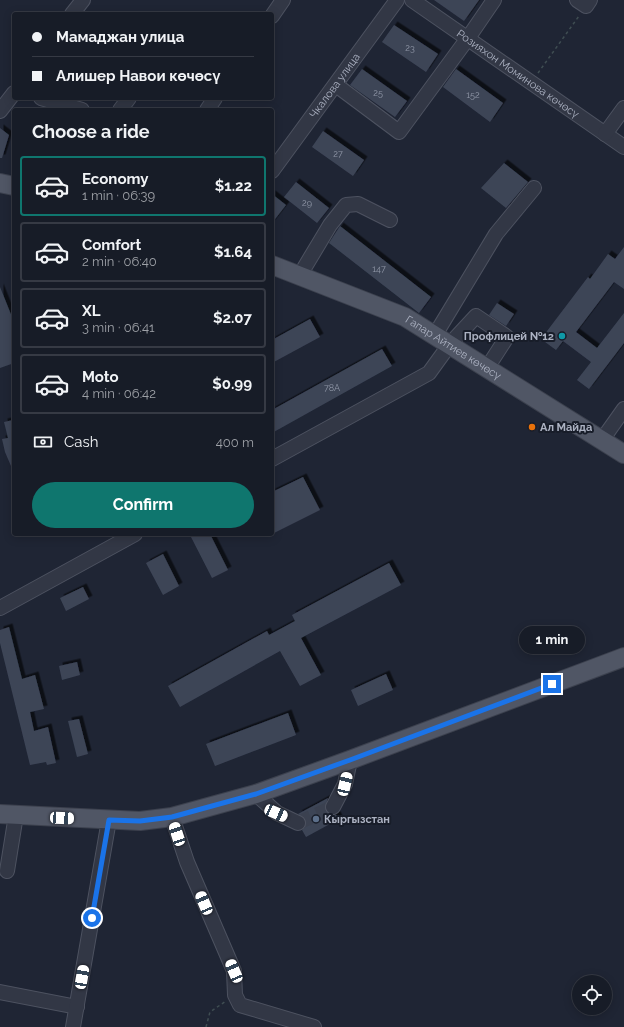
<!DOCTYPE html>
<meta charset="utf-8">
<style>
body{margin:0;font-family:Raleway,sans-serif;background:#20252f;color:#f1f3f6;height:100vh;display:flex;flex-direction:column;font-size:15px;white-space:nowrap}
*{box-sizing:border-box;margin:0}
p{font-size:13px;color:#9ea1a7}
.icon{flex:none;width:22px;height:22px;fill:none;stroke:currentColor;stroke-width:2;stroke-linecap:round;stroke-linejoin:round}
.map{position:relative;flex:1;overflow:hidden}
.details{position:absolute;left:12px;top:108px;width:262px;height:428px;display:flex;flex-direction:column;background:#171c27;border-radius:4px;box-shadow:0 2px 10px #0003,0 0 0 1px #363a44}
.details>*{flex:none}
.guide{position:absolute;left:12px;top:12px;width:262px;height:88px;border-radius:4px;box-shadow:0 2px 10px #0003,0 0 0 1px #363a44;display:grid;align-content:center;height:88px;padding:0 20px;background:#171c27}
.buttons{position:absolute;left:572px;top:975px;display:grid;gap:8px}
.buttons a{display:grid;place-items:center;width:40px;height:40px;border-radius:50%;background:#171c27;box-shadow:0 2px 10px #0003,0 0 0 1px #363a44;font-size:20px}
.end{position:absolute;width:18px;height:18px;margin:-9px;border:5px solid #1a73e8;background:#fff;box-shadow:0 0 0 2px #fff}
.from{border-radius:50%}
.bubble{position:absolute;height:28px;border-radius:14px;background:#171c27;box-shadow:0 2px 10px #0003,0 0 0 1px #363a44;font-size:13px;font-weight:700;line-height:28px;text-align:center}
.car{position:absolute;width:12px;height:24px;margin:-12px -6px;border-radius:5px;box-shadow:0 0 3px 1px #0007;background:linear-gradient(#fff 24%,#345 0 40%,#fff 0 76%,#345 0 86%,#fff 0)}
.guide b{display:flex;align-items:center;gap:14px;height:38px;font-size:15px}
.guide b+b{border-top:1px solid #363a44}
.guide i{width:10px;height:10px;background:#f1f3f6}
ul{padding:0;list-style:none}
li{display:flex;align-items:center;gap:12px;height:60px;margin:0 8px 6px;padding:0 12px;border:2px solid #363a44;border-radius:4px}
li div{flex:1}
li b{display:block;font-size:15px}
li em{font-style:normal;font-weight:700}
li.selected{border-color:#0f766e}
li>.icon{width:36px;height:36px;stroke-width:1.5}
h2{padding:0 20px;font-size:18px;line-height:48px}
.pay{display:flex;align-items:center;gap:10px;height:44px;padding:0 20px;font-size:15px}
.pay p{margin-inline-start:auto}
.cta{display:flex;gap:8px;margin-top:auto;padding:8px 20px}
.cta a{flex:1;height:46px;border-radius:24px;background:#0f766e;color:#fff;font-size:16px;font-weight:700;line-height:46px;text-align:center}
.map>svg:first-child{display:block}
.building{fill:#3d4557;filter:url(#shadow)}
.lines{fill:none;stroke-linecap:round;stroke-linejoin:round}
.minor-tunnel{stroke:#3b4150;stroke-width:14;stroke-dasharray:14 7;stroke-linecap:butt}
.minor-casing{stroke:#4d5260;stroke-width:16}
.major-casing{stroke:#3c414e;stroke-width:20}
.path{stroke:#3f4d52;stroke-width:1.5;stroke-dasharray:3 3;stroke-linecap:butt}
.minor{stroke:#323745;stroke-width:14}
.major{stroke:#505665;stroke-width:18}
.route{stroke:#1a73e8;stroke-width:5}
.culture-dot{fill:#0f9aa8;stroke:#181d29;stroke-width:1.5}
.food-dot{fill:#e8710a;stroke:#181d29;stroke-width:1.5}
.service-dot{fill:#5c6f8a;stroke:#181d29;stroke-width:1.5}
.labels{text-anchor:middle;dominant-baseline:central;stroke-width:4;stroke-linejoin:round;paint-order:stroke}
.number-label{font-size:9px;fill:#9097a7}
.street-label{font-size:11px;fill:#acb2c2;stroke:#181d29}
.poi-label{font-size:11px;font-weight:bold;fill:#acb2c2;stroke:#181d29;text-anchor:start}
</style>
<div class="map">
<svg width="624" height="1027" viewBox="0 0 624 1027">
<defs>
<filter id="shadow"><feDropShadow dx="3.5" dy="-3.5" stdDeviation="0" flood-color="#0009"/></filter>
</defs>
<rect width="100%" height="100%" fill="#1f2534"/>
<path class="building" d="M 434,0 L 479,0 L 464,21 Z
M 394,25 L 438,54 L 426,72 L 382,42 Z
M 362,69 L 407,101 L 395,117 L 350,85 Z
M 456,69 L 503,103 L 490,122 L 443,87 Z
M 0,128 L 9,135 L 2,158 L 0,158 Z
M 323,131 L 364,160 L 353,176 L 312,147 Z
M 504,163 L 528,182 L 506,208 L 481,188 Z
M 296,182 L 329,208 L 317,223 L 284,197 Z
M 272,194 L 286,205 L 272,223 Z
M 340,226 L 431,297 L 419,313 L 329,243 Z
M 624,247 L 624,289 L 614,282 L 576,332 L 597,348 L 624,313 L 624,343 L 589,389 L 577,380 L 591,362 L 563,341 L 556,350 L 541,339 L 588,277 L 590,279 L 608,254 L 615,259 Z
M 0,287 L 14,322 L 14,363 L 0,368 Z
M 497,303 L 514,314 L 506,326 L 489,315 Z
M 310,319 L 320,337 L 272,363 L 272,340 Z
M 382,349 L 392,366 L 272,433 L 272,410 Z
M 13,420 L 14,424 L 14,473 L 5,452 L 2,439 L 8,438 L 4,422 Z
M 303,477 L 320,510 L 272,534 L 272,492 Z
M 197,534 L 210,534 L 228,570 L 212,578 L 191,537 Z
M 163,554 L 179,586 L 163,595 L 146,563 Z
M 389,563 L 401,585 L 301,638 L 321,675 L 300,686 L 280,651 L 180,707 L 168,686 L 267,631 L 269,635 L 295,621 L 292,615 Z
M 83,587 L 89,599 L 66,611 L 60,598 Z
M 9,627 L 22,679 L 35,675 L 44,709 L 30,712 L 34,731 L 48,727 L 56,763 L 47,765 L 46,762 L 30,765 L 0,643 L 0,630 Z
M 77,662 L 80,675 L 62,680 L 59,666 Z
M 386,674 L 393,690 L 358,706 L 351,690 Z
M 288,713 L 296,735 L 215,766 L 206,744 Z
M 79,719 L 88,754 L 77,757 L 68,721 Z
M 328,798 L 325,807 L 326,811 L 329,815 L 337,815 L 339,819 L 306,837 L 302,830 L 305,827 L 306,822 L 305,818 L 298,814 Z"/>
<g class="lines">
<path class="minor-tunnel" d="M 298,823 L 333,807"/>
<defs>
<g id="minor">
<path id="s1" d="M 412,0 L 624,147"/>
<path d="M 577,0 L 586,6 L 590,0"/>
<path d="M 72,14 L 83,0"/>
<path d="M 272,16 L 283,0"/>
<path d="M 336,85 L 399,132 L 468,38 L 494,0"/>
<path d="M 41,98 L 82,110"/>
<path d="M 120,110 L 129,98"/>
<path d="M 207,110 L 215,98"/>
<path d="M 0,111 L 14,93"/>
<path d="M 605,134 L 624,108"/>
<path id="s2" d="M 272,171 L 397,0"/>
<path d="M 300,275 L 330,225 L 346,205 L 358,204 L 390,220"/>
<path d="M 435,335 L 496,234 L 534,188"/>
<path d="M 602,440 L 624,409"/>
<path d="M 272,459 L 429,373 L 450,344 L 476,316 L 507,337 L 487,368"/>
<path d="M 0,608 L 135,534"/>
<path d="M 256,794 L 277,813 L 298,823"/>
<path d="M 333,807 L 345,784 L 350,760"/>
<path d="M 172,817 L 187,862 L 234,971 L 235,995 L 240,1005 L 314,1027"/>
<path d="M 7,871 L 16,815"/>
<path d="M 0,992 L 77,1007"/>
<path d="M 73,1027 L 109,820"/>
</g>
<g id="major">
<path d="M 0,183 L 14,186"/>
<path id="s3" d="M 272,265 L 405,317 L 624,454"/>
<path d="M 0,814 L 140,821 L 172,817 L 256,794 L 350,760 L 624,657"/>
</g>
</defs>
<use href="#minor" class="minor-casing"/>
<use href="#major" class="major-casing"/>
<path class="path" d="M 538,73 L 579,16
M 206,1027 L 210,1012 L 226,1001"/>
<use href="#minor" class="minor"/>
<use href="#major" class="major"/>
</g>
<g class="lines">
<path class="route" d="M 92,918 L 109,820 L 140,821 L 172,817 L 256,794 L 350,760 L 552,684"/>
</g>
<circle class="culture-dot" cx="562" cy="336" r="4"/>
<circle class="food-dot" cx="532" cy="427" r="4"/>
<circle class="service-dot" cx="316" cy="819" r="4"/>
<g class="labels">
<g class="number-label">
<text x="410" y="48">23</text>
<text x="378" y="93">25</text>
<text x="473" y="95">152</text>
<text x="338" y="154">27</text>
<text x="307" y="203">29</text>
<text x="379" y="269">147</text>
<text x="332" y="388">78А</text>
</g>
<g class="street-label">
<text stroke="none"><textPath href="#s1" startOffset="129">Розияхон Моминова көчөсү</textPath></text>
<text stroke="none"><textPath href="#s2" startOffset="106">Чкалова улица</textPath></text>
<text stroke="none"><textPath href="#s3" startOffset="200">Гапар Айтиев көчөсү</textPath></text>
</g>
<g class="poi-label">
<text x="554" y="336" text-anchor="end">Профлицей №12</text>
<text x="540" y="427">Ал Майда</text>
<text x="324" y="819">Кыргызстан</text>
</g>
</g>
</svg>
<div class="buttons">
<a><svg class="icon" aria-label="locate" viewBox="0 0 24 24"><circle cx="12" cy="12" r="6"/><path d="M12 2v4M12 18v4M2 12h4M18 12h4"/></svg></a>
</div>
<i class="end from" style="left:92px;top:918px"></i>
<i class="end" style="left:552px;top:684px"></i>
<div class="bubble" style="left:519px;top:626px;width:66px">1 min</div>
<i class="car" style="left:345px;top:784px;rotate:13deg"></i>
<i class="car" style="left:276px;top:813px;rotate:114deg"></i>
<i class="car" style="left:62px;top:818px;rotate:93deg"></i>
<i class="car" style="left:177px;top:834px;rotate:342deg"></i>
<i class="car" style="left:204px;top:903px;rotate:337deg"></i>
<i class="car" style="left:234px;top:971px;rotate:337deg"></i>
<i class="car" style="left:82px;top:977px;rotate:10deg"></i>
<div class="guide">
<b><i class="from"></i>Мамаджан улица</b>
<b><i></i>Алишер Навои көчөсү</b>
</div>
<section class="details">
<h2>Choose a ride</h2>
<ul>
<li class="selected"><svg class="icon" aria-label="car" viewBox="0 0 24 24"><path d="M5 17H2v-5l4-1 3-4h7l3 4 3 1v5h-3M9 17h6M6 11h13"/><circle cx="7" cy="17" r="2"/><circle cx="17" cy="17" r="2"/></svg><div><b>Economy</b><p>1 min · 06:39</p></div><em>$1.22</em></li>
<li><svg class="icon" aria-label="car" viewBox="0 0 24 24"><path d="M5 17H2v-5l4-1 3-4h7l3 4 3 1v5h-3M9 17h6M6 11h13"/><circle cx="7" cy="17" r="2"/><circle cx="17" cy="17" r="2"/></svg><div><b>Comfort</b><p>2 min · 06:40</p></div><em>$1.64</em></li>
<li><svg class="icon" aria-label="car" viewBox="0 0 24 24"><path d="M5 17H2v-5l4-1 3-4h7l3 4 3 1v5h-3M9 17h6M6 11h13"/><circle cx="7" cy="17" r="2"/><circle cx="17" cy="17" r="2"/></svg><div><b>XL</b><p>3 min · 06:41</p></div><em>$2.07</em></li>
<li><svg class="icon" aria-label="car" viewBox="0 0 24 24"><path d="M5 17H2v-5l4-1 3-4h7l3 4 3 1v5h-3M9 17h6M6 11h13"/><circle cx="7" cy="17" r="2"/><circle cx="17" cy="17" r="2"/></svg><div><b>Moto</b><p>4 min · 06:42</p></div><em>$0.99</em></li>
</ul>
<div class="pay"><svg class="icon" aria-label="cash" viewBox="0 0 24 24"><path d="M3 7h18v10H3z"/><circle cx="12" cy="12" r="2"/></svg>Cash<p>400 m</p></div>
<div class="cta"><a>Confirm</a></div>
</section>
</div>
